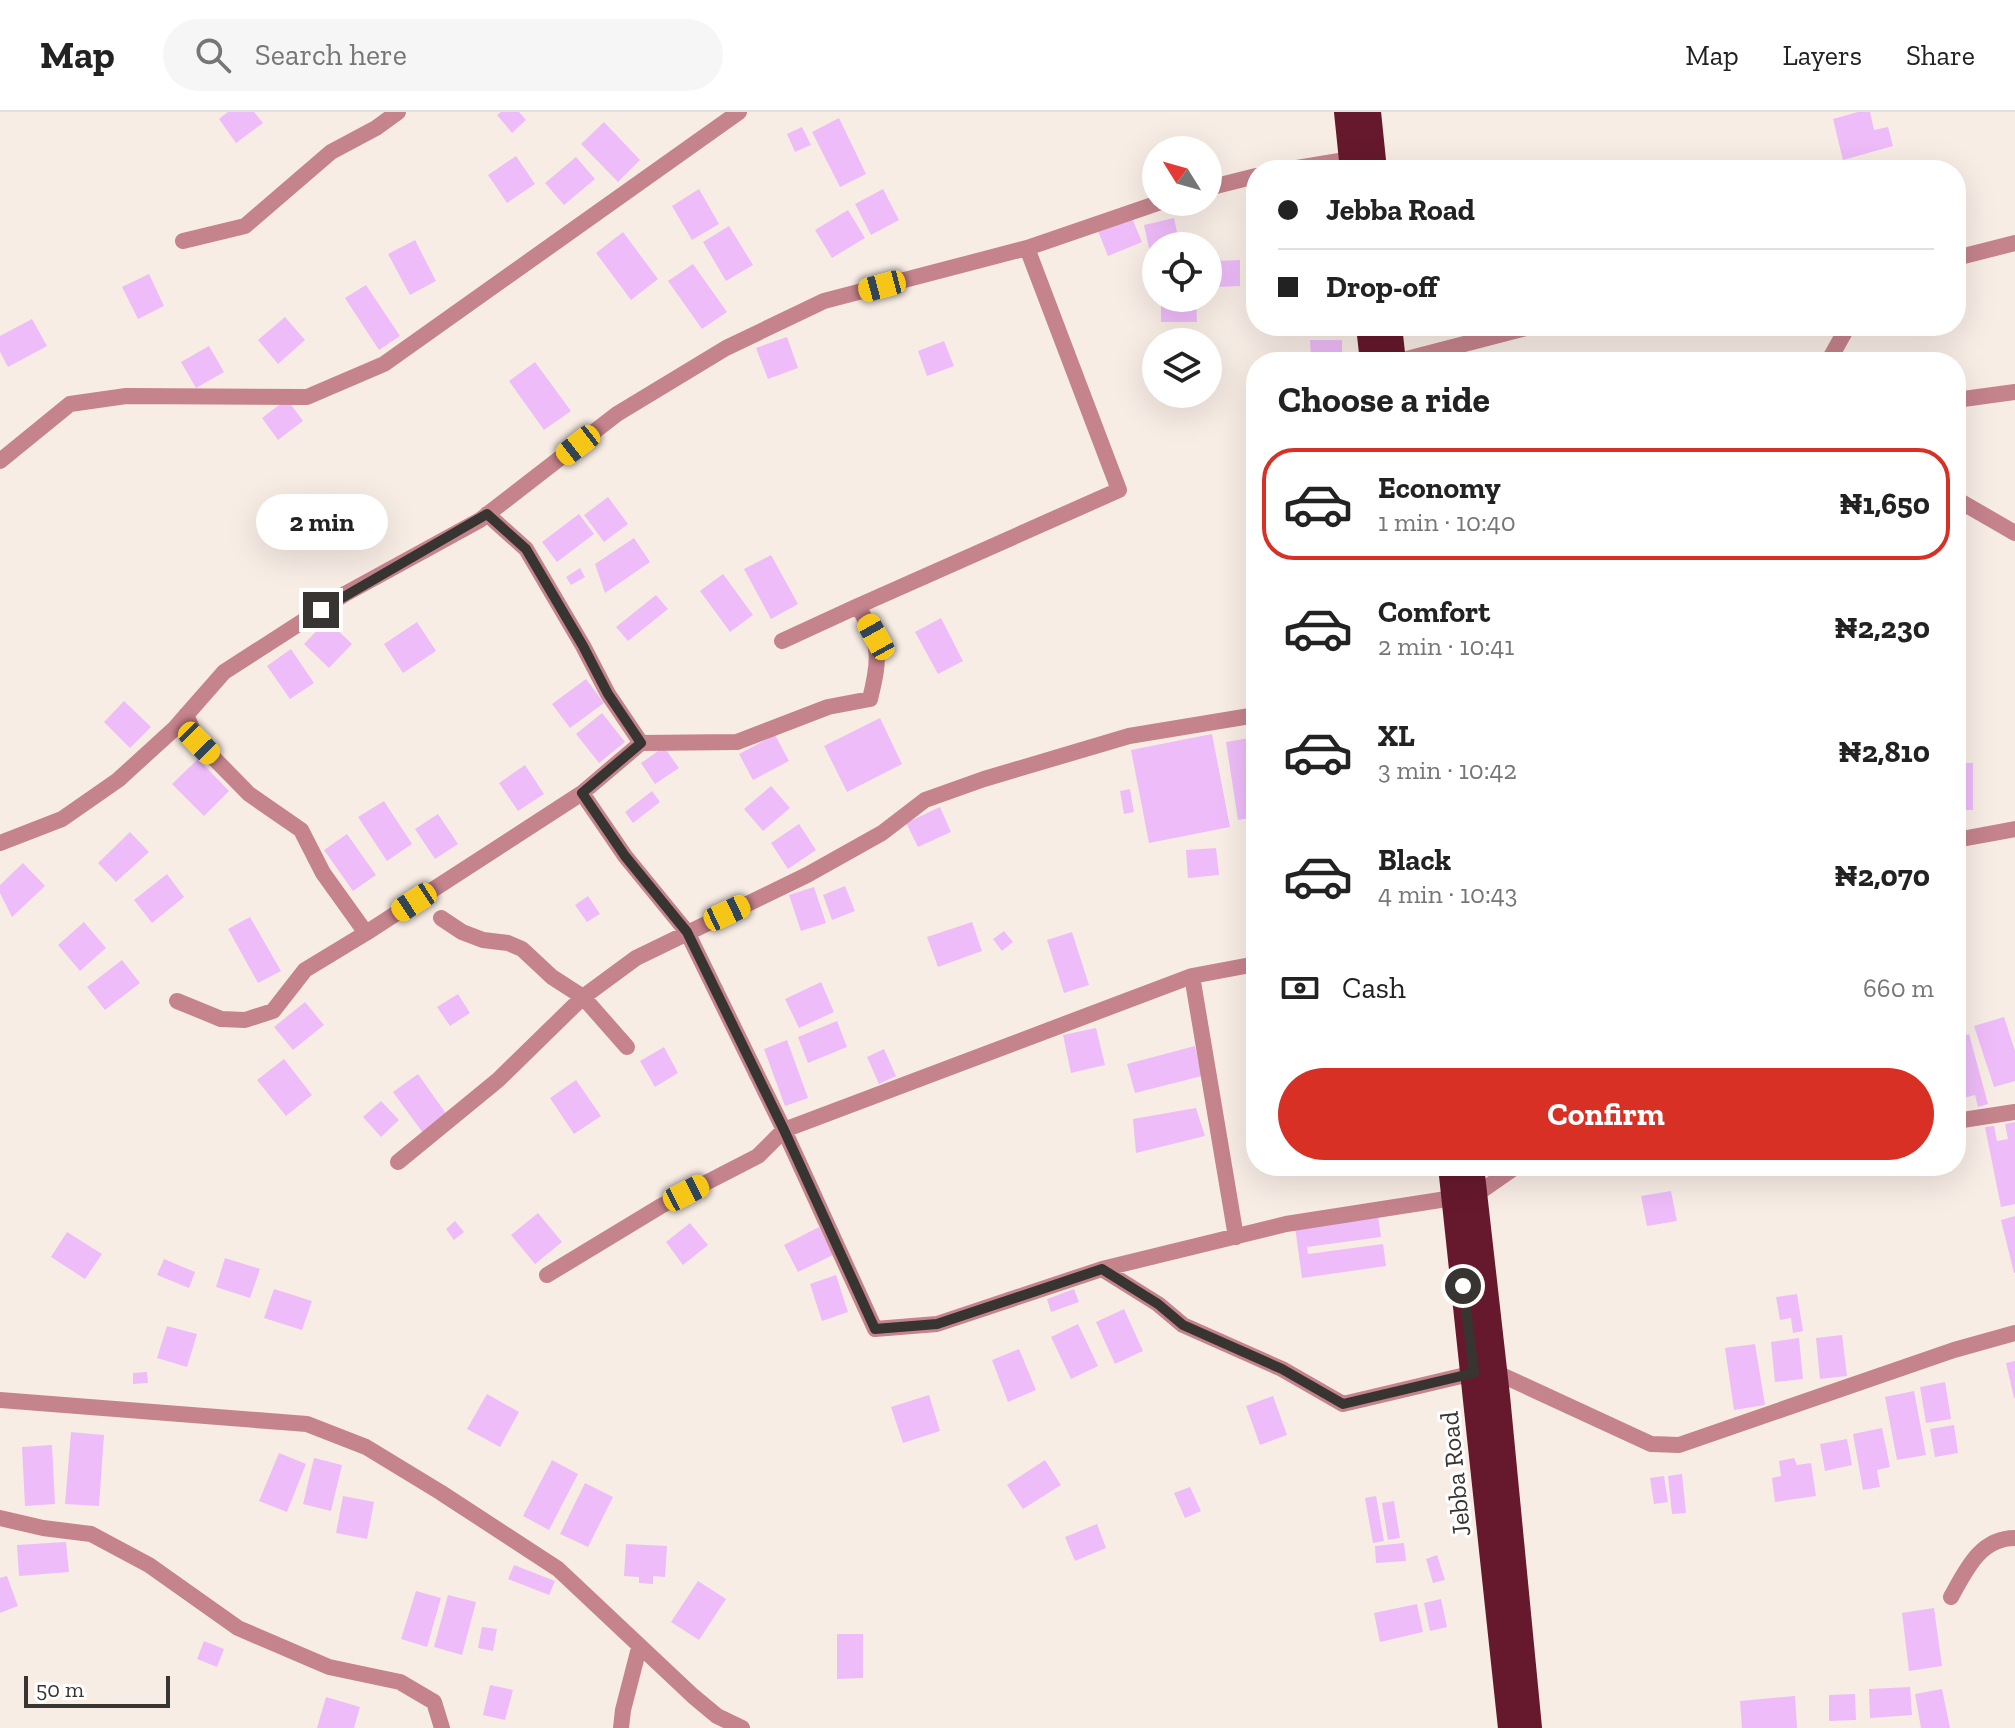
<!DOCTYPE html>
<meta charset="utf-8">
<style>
body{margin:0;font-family:"Zilla Slab",serif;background:#f6f6f6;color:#222;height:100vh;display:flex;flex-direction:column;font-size:30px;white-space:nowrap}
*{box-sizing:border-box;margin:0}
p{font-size:26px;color:#767676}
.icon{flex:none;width:44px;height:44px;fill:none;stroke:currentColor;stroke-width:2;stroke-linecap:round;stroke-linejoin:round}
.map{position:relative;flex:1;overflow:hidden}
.details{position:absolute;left:1246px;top:240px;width:720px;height:824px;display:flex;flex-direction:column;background:#fff;border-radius:32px;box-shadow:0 8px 32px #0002}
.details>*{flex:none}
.hud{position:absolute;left:1246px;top:48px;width:720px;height:176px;border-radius:32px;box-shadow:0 8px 32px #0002;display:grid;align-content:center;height:176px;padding:0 32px;background:#fff}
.needle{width:52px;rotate:307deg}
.buttons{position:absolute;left:1142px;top:24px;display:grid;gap:16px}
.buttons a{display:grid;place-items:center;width:80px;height:80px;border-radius:50%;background:#fff;box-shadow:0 8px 32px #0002;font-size:40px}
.scale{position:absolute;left:24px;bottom:20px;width:146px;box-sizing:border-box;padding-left:8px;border:4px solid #383431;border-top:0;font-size:22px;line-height:28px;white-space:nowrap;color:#383431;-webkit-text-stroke:6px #fff;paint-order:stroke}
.end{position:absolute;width:36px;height:36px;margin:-18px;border:10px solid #383431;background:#fff;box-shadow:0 0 0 4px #fff}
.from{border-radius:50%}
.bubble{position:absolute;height:56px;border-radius:28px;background:#fff;box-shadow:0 8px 32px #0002;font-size:26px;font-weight:800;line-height:56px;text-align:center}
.car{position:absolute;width:24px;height:48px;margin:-24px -12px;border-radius:10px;box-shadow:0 0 6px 2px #0007;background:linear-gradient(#f5c518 24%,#345 0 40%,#f5c518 0 76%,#345 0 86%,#f5c518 0)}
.hud b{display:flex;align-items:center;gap:28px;height:76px;font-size:30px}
.hud b+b{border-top:2px solid #e0e0e0}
.hud i{width:20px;height:20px;background:#222}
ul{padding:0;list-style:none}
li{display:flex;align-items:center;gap:24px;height:112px;margin:0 16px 12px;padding:0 16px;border:4px solid transparent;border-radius:32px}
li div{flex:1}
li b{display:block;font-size:30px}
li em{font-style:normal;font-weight:800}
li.selected{border-color:#d93025}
li>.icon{width:72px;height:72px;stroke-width:1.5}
h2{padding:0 32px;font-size:36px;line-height:96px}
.pay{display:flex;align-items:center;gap:20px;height:88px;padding:0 32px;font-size:30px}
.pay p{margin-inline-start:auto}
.action{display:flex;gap:16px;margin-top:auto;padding:16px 32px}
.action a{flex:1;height:92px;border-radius:48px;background:#d93025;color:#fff;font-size:32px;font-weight:800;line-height:92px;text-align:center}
header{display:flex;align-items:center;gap:48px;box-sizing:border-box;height:112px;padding:0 40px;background:#fff;border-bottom:2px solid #e0e0e0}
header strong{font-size:38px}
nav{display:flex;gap:44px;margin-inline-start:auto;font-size:28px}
.search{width:560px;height:72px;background:#f6f6f6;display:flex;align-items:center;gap:20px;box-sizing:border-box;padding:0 28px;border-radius:44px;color:#767676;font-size:30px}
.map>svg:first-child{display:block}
.building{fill:#eebcf8}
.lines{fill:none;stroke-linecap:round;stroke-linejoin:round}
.street{stroke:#c5838c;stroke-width:16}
.highway{stroke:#66192c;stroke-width:24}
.route{stroke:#383431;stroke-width:10}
.labels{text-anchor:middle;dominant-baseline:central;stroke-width:6;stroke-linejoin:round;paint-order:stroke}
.street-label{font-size:26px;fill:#383431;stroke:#fff}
</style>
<header>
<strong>Map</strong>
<div class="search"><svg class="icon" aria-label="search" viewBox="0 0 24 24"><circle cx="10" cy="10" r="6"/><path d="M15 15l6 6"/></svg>Search here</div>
<nav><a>Map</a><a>Layers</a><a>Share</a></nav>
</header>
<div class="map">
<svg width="2015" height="1616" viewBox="0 0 2015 1616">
<rect width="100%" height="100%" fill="#f8ede5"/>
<path class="building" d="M 228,0 L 254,0 L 263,11 L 236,31 L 219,7 Z
M 501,0 L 519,0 L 526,8 L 512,21 L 497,3 Z
M 1858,0 L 1870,0 L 1874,18 L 1888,15 L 1893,34 L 1843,48 L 1833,7 Z
M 839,6 L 866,62 L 840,75 L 812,20 Z
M 604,10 L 640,48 L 618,70 L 581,32 Z
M 802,15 L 811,33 L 795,40 L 787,22 Z
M 516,44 L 535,72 L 507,91 L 488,63 Z
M 576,45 L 595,67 L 564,93 L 545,71 Z
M 699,77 L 719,112 L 692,128 L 672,94 Z
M 883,77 L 899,108 L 871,123 L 855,92 Z
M 848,98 L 865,126 L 832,146 L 815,118 Z
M 1132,106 L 1142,130 L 1108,144 L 1098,119 Z
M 1174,106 L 1180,134 L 1156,134 L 1156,139 L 1150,141 L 1144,113 Z
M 729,114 L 753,153 L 726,169 L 703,130 Z
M 623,120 L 658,167 L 631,188 L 596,141 Z
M 415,128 L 436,169 L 410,183 L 388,142 Z
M 1240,148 L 1240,174 L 1217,175 L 1216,149 Z
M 693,152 L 727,200 L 702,217 L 668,169 Z
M 149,162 L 164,194 L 138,207 L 122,175 Z
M 366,173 L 400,224 L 379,238 L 345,186 Z
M 1161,186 L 1196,186 L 1197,210 L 1161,210 Z
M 285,205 L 305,228 L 278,252 L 258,228 Z
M 32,207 L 47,234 L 8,255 L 0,240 L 0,224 Z
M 787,225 L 798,256 L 768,267 L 756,236 Z
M 1310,228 L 1342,228 L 1342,244 L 1311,245 Z
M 944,229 L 954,254 L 927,264 L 918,239 Z
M 209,234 L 224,260 L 196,276 L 181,250 Z
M 535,250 L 571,299 L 544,318 L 509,269 Z
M 287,287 L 303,309 L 278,328 L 262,306 Z
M 608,385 L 628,412 L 604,430 L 584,403 Z
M 579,402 L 594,422 L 557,450 L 542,430 Z
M 634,426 L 650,450 L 605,481 L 595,452 Z
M 771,443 L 798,492 L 771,507 L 744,457 Z
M 580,456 L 585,465 L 571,473 L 566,465 Z
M 723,462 L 753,503 L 730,520 L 700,479 Z
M 656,483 L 668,497 L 628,529 L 616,515 Z
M 941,506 L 963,549 L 938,562 L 915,520 Z
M 327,508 L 352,532 L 329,556 L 304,532 Z
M 417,510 L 436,539 L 403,561 L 384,532 Z
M 291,537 L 314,571 L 290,587 L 267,554 Z
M 586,567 L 604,591 L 570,616 L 552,592 Z
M 124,589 L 151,615 L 130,636 L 104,610 Z
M 602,601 L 625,630 L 599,651 L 576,622 Z
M 880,606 L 902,652 L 847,680 L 824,634 Z
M 1212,622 L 1230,715 L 1149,731 L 1131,638 Z
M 775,623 L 789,649 L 753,668 L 739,642 Z
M 1256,625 L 1256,705 L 1238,708 L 1226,630 Z
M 664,635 L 679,656 L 655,672 L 641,651 Z
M 198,647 L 229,679 L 204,704 L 172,672 Z
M 1956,651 L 1973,651 L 1973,698 L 1956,698 Z
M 525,653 L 544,682 L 518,699 L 499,671 Z
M 771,674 L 790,696 L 763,719 L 744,697 Z
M 1130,677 L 1134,700 L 1124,702 L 1120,679 Z
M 652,679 L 660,690 L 633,711 L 625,700 Z
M 384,689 L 412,732 L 387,749 L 358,705 Z
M 940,695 L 951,720 L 918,735 L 906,711 Z
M 438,702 L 458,732 L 435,747 L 415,717 Z
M 799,712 L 816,738 L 788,757 L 771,731 Z
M 130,720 L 149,740 L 116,770 L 98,751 Z
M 347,722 L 376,763 L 353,779 L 324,738 Z
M 1216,736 L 1219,763 L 1188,766 L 1186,738 Z
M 23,751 L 45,774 L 12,805 L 0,781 L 0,773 Z
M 167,762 L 184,785 L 152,811 L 134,788 Z
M 845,774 L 855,799 L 832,808 L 823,783 Z
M 814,775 L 826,811 L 801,819 L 789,783 Z
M 588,784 L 600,802 L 587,810 L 575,793 Z
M 250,805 L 281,859 L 258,871 L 228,817 Z
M 84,810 L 106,836 L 80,859 L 58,833 Z
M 972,810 L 982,839 L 938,855 L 927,825 Z
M 1004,819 L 1013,830 L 1002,839 L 993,827 Z
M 1072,820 L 1089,873 L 1064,881 L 1047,828 Z
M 122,848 L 140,871 L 105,898 L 87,875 Z
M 821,870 L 834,900 L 799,916 L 785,887 Z
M 458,882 L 470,901 L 450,914 L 437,895 Z
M 305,890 L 324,913 L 293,938 L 274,915 Z
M 2004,905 L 2015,939 L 2015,969 L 1994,975 L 1974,914 Z
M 837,909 L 847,935 L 808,951 L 798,925 Z
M 1096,916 L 1105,953 L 1071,961 L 1063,923 Z
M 1969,922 L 1988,992 L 1978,995 L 1975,983 L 1956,988 L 1956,926 Z
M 787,928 L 808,986 L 785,994 L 764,937 Z
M 1195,934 L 1202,964 L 1135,981 L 1127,952 Z
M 664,935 L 678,961 L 655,975 L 640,949 Z
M 884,937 L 896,964 L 879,972 L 867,945 Z
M 284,947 L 312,983 L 286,1004 L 257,968 Z
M 418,962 L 447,1003 L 423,1021 L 393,980 Z
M 576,968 L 601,1004 L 574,1022 L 550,986 Z
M 381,989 L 399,1008 L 381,1025 L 363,1005 Z
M 1196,996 L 1205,1024 L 1136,1041 L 1133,1007 Z
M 2015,1010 L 2015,1092 L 2001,1095 L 1985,1015 L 1994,1014 L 1997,1029 L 2008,1027 L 2005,1012 Z
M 1671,1079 L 1677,1109 L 1647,1114 L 1641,1084 Z
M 538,1101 L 562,1130 L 535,1152 L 511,1123 Z
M 1378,1103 L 1381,1125 L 1307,1135 L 1308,1142 L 1383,1132 L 1386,1154 L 1302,1166 L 1295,1115 Z
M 2015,1104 L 2015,1161 L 2014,1161 L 2001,1108 Z
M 455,1109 L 464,1120 L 454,1128 L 446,1117 Z
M 690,1111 L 708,1133 L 683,1153 L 666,1130 Z
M 819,1115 L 833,1143 L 798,1160 L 784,1133 Z
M 67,1120 L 102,1142 L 85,1167 L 51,1145 Z
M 225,1146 L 260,1157 L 250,1186 L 216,1175 Z
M 164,1147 L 195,1160 L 189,1176 L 157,1163 Z
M 836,1163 L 848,1200 L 822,1209 L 810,1172 Z
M 274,1177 L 312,1189 L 302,1218 L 264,1206 Z
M 1074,1177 L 1079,1190 L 1051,1200 L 1047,1187 Z
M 1797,1182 L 1803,1219 L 1793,1221 L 1791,1206 L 1780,1208 L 1776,1185 Z
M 1124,1197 L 1143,1239 L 1115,1252 L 1096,1210 Z
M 1078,1212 L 1098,1254 L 1071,1267 L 1051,1225 Z
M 167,1214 L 197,1222 L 187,1255 L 157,1246 Z
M 1842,1223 L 1847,1264 L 1820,1267 L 1816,1226 Z
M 1799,1226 L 1803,1267 L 1775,1270 L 1771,1230 Z
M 1755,1232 L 1765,1293 L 1734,1298 L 1725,1236 Z
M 1019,1237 L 1036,1278 L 1008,1290 L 992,1248 Z
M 2015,1249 L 2015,1286 L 2014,1286 L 2006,1251 Z
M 147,1260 L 148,1271 L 133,1272 L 133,1261 Z
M 1945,1270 L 1951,1307 L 1926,1311 L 1920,1275 Z
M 1914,1279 L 1926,1343 L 1897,1348 L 1885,1285 Z
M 487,1282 L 519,1300 L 500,1335 L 467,1317 Z
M 929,1283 L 940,1319 L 903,1331 L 891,1295 Z
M 1273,1284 L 1287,1323 L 1260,1333 L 1246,1294 Z
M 1954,1313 L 1958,1341 L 1935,1345 L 1930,1317 Z
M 1882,1316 L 1890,1355 L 1877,1358 L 1880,1375 L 1863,1378 L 1853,1322 Z
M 71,1320 L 104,1323 L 99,1394 L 65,1392 Z
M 1847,1327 L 1852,1353 L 1825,1359 L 1820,1332 Z
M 52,1333 L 55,1392 L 25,1394 L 22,1335 Z
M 279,1341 L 306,1352 L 287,1400 L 259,1389 Z
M 314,1346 L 342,1353 L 331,1399 L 303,1392 Z
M 1794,1346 L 1797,1353 L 1811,1351 L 1816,1384 L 1775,1390 L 1772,1366 L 1781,1364 L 1779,1349 Z
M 552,1348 L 578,1362 L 549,1418 L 523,1404 Z
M 1045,1348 L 1061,1373 L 1023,1397 L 1007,1373 Z
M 1682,1362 L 1686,1401 L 1672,1402 L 1668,1364 Z
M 1664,1364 L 1668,1390 L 1654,1392 L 1650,1366 Z
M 585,1371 L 613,1385 L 588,1435 L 560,1422 Z
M 1190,1375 L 1201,1399 L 1185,1406 L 1174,1381 Z
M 343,1384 L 374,1390 L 367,1427 L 336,1421 Z
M 1376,1384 L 1384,1429 L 1373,1431 L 1365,1386 Z
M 1394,1389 L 1400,1426 L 1388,1428 L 1382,1391 Z
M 1097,1412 L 1106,1436 L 1075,1449 L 1065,1425 Z
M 66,1430 L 69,1460 L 19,1464 L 17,1433 Z
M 1404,1431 L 1406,1449 L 1376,1451 L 1375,1434 Z
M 626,1432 L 667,1434 L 665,1465 L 653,1464 L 653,1472 L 639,1471 L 639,1465 L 624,1464 Z
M 1437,1443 L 1445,1468 L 1433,1471 L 1426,1447 Z
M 514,1453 L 555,1469 L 549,1483 L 508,1467 Z
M 7,1464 L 18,1494 L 0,1501 L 0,1466 Z
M 698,1469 L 726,1487 L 699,1528 L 671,1510 Z
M 416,1479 L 441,1486 L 427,1535 L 401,1527 Z
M 448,1483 L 476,1490 L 462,1543 L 434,1535 Z
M 1441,1487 L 1447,1515 L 1430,1519 L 1424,1491 Z
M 1417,1492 L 1423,1520 L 1380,1530 L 1374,1501 Z
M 1934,1496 L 1942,1554 L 1909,1559 L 1902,1501 Z
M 482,1515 L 497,1517 L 493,1539 L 478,1536 Z
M 837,1522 L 863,1522 L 863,1566 L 837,1567 Z
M 204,1529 L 224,1537 L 217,1555 L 197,1547 Z
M 490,1573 L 513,1578 L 505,1608 L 483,1603 Z
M 1910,1575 L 1912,1603 L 1870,1606 L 1869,1577 Z
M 1942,1577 L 1950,1616 L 1921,1616 L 1915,1582 Z
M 1855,1582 L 1856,1608 L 1829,1609 L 1829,1583 Z
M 1795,1584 L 1797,1616 L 1742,1616 L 1740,1589 Z
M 326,1585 L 360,1595 L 354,1616 L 317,1616 Z"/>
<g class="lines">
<path class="street" d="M 1285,58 L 1351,47
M 1208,76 L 1256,64
M 183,129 L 245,114 L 331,40 L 376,16 L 398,0
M 1956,146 L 2015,131
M 1395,250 L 1534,214
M 1828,250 L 1848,214
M 1956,288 L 2015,280
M 0,349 L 70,292 L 126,284 L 307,285 L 384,252 L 739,0
M 1956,387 L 2015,421
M 487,402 L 526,437 L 583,534 L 608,582 L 641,631 L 737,630 L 828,595 L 870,587 C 881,543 880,533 858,494 L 782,529
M 858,494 L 1119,378 L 1027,136
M 186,603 L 199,631 L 249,682 L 301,718 L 323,761 L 366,821 L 582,681 L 641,631
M 582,681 L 625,744 L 687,820 L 784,1018 L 875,1217 L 937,1212 L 1102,1157 L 1286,1112 L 1453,1086
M 1956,728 L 2015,717
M 0,731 L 62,707 L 118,668 L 174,617 L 224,560 L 345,482 L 480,408 L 617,302 L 726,236 L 824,189 L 1027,136 L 1161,90
M 441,806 L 462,820 L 483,828 L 508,831 L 522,837 L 552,865 L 583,885 L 627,935
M 1192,864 L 1256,852
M 177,889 L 221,907 L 245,908 L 273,899 L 305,858 L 366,821
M 1956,1009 L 2015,1000
M 398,1050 L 498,968 L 583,885 L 636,846 L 807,763 L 882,721 L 925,688 L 984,667 L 1129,624 L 1256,603
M 1474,1084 L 1517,1054
M 1102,1157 L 1158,1192 L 1183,1213 L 1282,1257 L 1343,1292 L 1474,1261
M 547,1163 L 661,1094 L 758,1044 L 784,1018 L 1192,864 L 1236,1125
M 1495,1260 L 1651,1332 L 1679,1333 L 1954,1238 L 2015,1221
M 0,1288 L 307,1312 L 366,1335 L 440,1380 L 558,1457 L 693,1584 L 717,1604 L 742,1616
M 0,1406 L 43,1416 L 91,1422 L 149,1453 L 238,1516 L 329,1555 L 400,1570 L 434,1590 L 442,1616
M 1951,1485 C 1966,1458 1980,1426 2015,1426
M 621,1616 L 623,1598 L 639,1536"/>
<path class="highway" d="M 1346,0 L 1352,58
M 1369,0 L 1375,58
M 1368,214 L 1372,250
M 1390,214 L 1394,250
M 1450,1054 L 1510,1616
M 1472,1054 L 1498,1284 L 1530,1616"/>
</g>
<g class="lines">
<path class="route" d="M 321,498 L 487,402 L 526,437 L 583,534 L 608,582 L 641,631 L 582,681 L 625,744 L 687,820 L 784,1018 L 875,1217 L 937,1212 L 1102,1157 L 1158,1192 L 1183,1213 L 1282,1257 L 1343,1292 L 1474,1261 L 1463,1174"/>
</g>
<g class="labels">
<g class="street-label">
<text transform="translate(1455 1362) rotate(-96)">Jebba Road</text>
</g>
</g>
</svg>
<div class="buttons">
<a><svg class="needle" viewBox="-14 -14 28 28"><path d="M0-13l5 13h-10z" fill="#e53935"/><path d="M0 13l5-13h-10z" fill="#767676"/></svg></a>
<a><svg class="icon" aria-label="locate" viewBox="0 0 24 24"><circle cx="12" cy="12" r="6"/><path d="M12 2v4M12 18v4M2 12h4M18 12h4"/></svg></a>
<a><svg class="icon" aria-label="layers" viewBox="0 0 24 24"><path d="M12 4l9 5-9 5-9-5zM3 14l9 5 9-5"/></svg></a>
</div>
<div class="scale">50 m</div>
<i class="end from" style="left:1463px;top:1174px"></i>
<i class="end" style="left:321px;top:498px"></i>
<div class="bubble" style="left:256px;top:382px;width:132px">2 min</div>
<i class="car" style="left:882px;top:174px;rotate:255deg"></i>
<i class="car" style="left:578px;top:333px;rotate:232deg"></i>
<i class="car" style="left:876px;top:525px;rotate:331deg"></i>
<i class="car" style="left:199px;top:631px;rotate:136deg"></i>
<i class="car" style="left:414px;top:790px;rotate:237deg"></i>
<i class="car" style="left:727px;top:801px;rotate:65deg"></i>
<i class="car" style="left:686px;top:1081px;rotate:63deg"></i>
<div class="hud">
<b><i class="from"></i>Jebba Road</b>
<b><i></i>Drop-off</b>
</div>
<section class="details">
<h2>Choose a ride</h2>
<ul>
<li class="selected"><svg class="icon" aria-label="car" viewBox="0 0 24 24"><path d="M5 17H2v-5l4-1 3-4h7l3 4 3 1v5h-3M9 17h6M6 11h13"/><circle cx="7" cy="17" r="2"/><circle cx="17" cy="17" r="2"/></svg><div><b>Economy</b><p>1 min · 10:40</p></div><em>₦1,650</em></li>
<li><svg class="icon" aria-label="car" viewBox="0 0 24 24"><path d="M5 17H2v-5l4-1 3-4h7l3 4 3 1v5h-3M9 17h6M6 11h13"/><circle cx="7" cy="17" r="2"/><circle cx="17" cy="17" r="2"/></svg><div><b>Comfort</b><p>2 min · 10:41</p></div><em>₦2,230</em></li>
<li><svg class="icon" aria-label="car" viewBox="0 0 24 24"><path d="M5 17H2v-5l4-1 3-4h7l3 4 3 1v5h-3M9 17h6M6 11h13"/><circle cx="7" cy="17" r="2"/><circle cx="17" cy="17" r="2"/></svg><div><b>XL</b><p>3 min · 10:42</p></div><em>₦2,810</em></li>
<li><svg class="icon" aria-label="car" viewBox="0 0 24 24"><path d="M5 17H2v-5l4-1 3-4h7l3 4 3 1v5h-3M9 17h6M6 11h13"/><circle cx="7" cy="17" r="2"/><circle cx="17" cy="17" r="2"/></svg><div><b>Black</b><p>4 min · 10:43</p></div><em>₦2,070</em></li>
</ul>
<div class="pay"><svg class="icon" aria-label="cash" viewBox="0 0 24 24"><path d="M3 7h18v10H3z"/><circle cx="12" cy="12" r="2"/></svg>Cash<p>660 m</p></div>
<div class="action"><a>Confirm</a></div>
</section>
</div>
